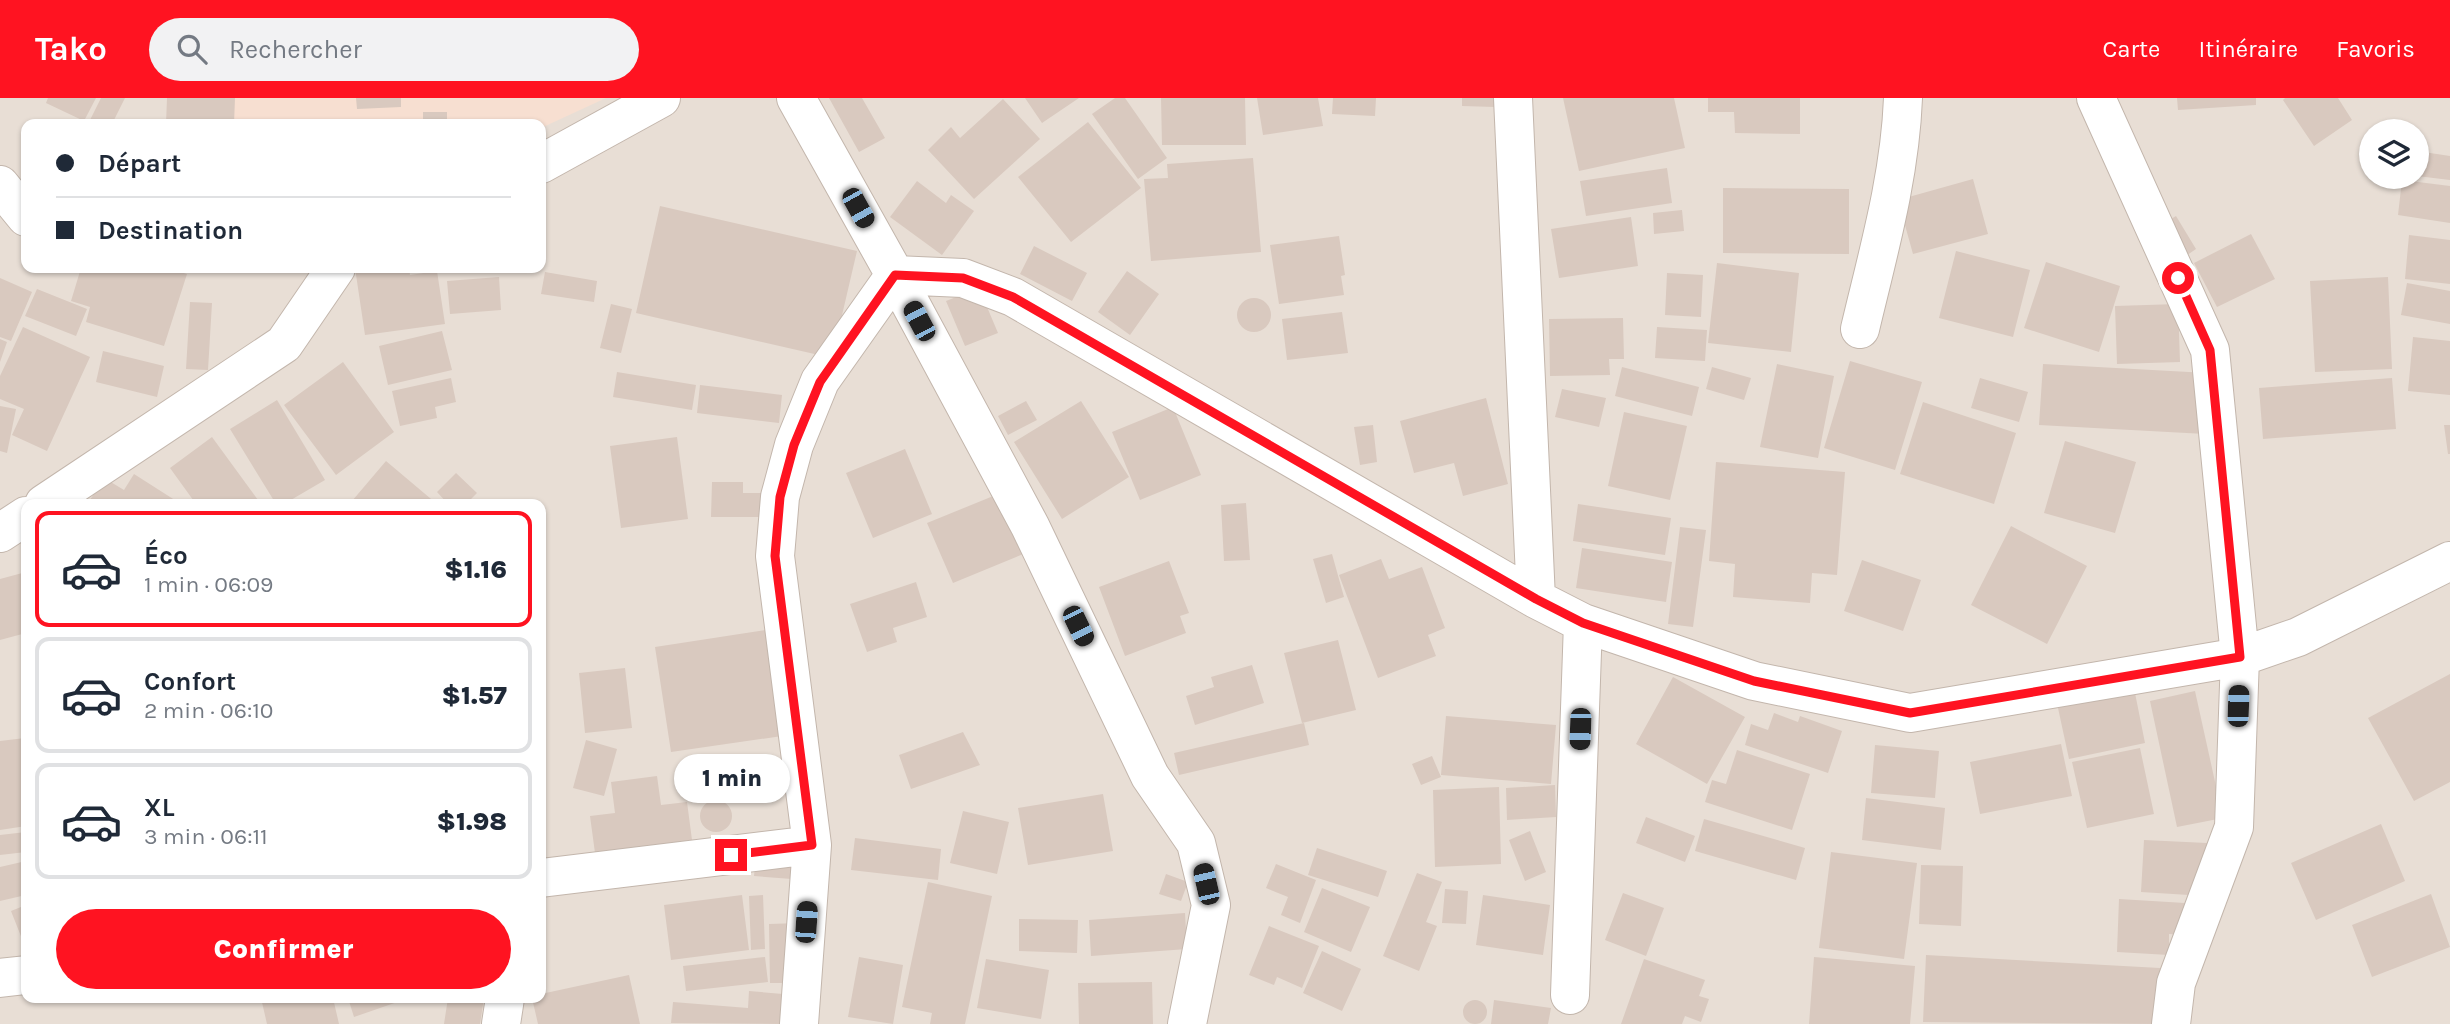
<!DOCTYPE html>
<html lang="fr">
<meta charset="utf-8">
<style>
body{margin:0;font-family:Karla,sans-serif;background:#f2f2f3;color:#1f2937;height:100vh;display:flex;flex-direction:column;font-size:26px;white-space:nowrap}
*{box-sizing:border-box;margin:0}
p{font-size:23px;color:#747a83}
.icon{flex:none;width:38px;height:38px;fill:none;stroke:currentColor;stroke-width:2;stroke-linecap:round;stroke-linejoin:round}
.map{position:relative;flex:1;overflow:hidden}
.drawer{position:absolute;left:21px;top:401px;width:525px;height:504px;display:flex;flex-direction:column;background:#fff;border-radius:14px;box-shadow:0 2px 5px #0004}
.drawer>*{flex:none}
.hud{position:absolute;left:21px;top:21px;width:525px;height:154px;border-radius:14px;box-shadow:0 2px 5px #0004;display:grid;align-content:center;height:154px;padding:0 35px;background:#fff}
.controls{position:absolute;left:2359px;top:21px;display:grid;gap:14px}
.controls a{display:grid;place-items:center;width:70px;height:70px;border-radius:50%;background:#fff;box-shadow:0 2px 5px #0004;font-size:35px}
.end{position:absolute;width:32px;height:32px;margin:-16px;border:9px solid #ff1321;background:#fff;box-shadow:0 0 0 4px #fff}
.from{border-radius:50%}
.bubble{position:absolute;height:49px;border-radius:24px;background:#fff;box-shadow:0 2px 5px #0004;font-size:23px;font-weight:800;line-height:49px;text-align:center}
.car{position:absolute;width:21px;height:42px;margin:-21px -10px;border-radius:9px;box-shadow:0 0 5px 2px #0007;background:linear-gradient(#222 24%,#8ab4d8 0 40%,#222 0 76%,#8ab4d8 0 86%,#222 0)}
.hud b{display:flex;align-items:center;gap:24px;height:66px;font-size:26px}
.hud b+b{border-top:2px solid #e0e1e3}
.hud i{width:18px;height:18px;background:#1f2937}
ul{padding:12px 0 0;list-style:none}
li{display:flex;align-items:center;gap:21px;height:116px;margin:0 14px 10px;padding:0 21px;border:4px solid #e0e1e3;border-radius:14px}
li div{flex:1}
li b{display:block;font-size:26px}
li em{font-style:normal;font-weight:800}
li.current{border-color:#ff1321}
li>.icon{width:63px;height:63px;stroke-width:1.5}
.cta{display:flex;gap:14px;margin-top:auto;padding:14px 35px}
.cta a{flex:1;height:80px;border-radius:42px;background:#ff1321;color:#fff;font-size:28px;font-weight:800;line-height:80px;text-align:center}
header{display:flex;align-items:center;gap:42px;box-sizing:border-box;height:98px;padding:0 35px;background:#ff1321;color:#fff}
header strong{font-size:33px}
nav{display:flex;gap:38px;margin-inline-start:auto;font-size:24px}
.search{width:490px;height:63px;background:#f2f2f3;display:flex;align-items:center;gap:18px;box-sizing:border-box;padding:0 24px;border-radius:38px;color:#747a83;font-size:26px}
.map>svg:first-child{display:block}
.residential{fill:#e8ded5;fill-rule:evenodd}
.commercial{fill:#f7dfd1}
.building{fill:#d9c9bf}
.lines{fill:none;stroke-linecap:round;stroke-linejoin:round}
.minor-casing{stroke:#c3b6ac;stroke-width:40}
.minor{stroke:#fff;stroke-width:38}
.route{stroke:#ff1321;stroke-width:9}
</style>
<header>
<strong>Tako</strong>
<div class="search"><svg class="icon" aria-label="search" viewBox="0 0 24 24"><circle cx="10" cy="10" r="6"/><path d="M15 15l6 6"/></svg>Rechercher</div>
<nav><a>Carte</a><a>Itinéraire</a><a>Favoris</a></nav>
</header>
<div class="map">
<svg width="2450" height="926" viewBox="0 0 2450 926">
<rect width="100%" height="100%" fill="#f4ede7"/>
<path class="residential" d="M 0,0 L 2450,0 L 2450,926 L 0,926 ZM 26,26 L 541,26 L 541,170 L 26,170 ZM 2371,33 L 2417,33 L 2417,79 L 2371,79 ZM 26,406 L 541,406 L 541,900 L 26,900 Z"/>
<path class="commercial" d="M 226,0 L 606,0 L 541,30 L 541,26 L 226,26 Z"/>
<path class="building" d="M 48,0 L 96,0 L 84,23 L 46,5 Z
M 101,0 L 125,0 L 112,26 L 88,26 Z
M 167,0 L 235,0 L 234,26 L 166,26 Z
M 356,0 L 401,0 L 401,9 L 357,11 Z
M 829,0 L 862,0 L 885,40 L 859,54 Z
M 1025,0 L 1079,0 L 1042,25 Z
M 1115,0 L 1125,0 L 1167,60 L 1138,81 L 1092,16 Z
M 1161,0 L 1245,0 L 1246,47 L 1162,47 Z
M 1257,0 L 1318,0 L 1323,28 L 1263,37 Z
M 1333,0 L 1376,0 L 1375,18 L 1332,16 Z
M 1462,0 L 1495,0 L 1495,9 L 1462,8 Z
M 1563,0 L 1674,0 L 1685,50 L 1579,73 Z
M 1708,0 L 1800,0 L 1800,36 L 1735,35 L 1734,14 L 1708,14 Z
M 2177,0 L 2256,0 L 2256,7 L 2178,12 Z
M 2285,0 L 2338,0 L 2352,22 L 2314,48 L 2283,2 Z
M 1003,1 L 1040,41 L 974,101 L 928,52 L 951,29 L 960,40 Z
M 423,14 L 447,14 L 447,26 L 423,26 Z
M 1088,24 L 1141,90 L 1071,144 L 1018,79 Z
M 2417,53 L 2450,58 L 2450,82 L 2417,78 Z
M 1253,60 L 1261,154 L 1151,163 L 1144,81 L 1168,80 L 1167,66 Z
M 1667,70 L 1672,105 L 1586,118 L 1580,83 Z
M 1973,81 L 1988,136 L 1913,156 L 1898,102 Z
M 2402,82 L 2450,88 L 2450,125 L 2398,117 Z
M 917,83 L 946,105 L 951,97 L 974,113 L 942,157 L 890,119 Z
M 1723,90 L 1849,91 L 1849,156 L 1723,155 Z
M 660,108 L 857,153 L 832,260 L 636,215 Z
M 1682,112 L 1684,133 L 1654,136 L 1653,115 Z
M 2176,118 L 2196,151 L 2177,164 L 2156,130 Z
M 1631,119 L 1638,168 L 1559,180 L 1551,131 Z
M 2251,136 L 2275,181 L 2217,209 L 2194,165 Z
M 2409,137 L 2450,142 L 2450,186 L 2405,181 Z
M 1339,138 L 1345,177 L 1341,178 L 1344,197 L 1279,206 L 1270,147 Z
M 1034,148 L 1087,175 L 1072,203 L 1020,176 Z
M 1956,153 L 2030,172 L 2013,239 L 1939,220 Z
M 2046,164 L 2120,188 L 2099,254 L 2024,230 Z
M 1717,165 L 1799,175 L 1791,254 L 1708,245 Z
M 81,170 L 167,170 L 187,176 L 164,248 L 86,224 L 90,209 L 71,203 Z
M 355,170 L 409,170 L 410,177 L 437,173 L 445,226 L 365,237 Z
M 1127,173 L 1159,196 L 1130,237 L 1098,214 Z
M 545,174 L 597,183 L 594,204 L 541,196 Z
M 1667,175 L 1703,177 L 1701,219 L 1665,217 Z
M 499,179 L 501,212 L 450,216 L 447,183 Z
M 2388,179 L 2392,271 L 2315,274 L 2310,183 Z
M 0,180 L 32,194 L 11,243 L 0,239 Z
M 2407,185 L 2450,193 L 2450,226 L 2401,217 Z
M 979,190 L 998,235 L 965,248 L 946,203 Z
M 37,191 L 87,211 L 76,238 L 25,218 Z
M1237 217a17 17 0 1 1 34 0a17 17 0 1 1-34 0Z
M 190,204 L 212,205 L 208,272 L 186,271 Z
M 611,206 L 632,211 L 621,255 L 600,250 Z
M 2178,206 L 2180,264 L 2117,266 L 2115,208 Z
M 1342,214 L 1348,255 L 1287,262 L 1282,221 Z
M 1623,220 L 1624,261 L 1609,261 L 1610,277 L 1550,278 L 1549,221 Z
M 23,229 L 90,259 L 47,353 L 12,337 L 24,311 L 0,301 L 0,278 Z
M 1657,229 L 1707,232 L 1705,263 L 1655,260 Z
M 442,233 L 452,272 L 388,287 L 379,248 Z
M 2413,239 L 2450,243 L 2450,297 L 2408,293 Z
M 0,241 L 7,244 L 0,264 Z
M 103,253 L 164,268 L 157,299 L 96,284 Z
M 1850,263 L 1922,284 L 1895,372 L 1824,350 Z
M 343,264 L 394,334 L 336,377 L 284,307 Z
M 1777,266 L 1834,278 L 1818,360 L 1760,349 Z
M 2043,266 L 2207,275 L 2205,336 L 2039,327 Z
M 1622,269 L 1699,289 L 1692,318 L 1615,298 Z
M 1712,269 L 1751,280 L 1744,302 L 1706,291 Z
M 617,274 L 696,287 L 692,312 L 613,299 Z
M 451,280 L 456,304 L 435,309 L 437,320 L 400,328 L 392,293 Z
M 1980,280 L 2028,294 L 2019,324 L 1971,310 Z
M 2392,280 L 2396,331 L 2263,341 L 2259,290 Z
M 700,287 L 782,297 L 779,325 L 697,315 Z
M 1562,291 L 1606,300 L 1599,329 L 1555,319 Z
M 1486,300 L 1508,386 L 1463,398 L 1454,365 L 1414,375 L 1400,323 Z
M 277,302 L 325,382 L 284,406 L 276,406 L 230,331 Z
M 1026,303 L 1037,322 L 1008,337 L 998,318 Z
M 1081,303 L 1129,379 L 1062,421 L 1014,344 Z
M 1923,304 L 2016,335 L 1994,406 L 1900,376 Z
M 0,308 L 16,311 L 7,355 L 0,353 Z
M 1173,309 L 1201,377 L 1140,402 L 1112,334 Z
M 1624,314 L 1687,328 L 1670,402 L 1608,388 Z
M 1373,327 L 1377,364 L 1360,367 L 1354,329 Z
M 2444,327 L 2450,327 L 2450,356 L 2448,356 Z
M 212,339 L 261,406 L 196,406 L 170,370 Z
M 677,339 L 688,421 L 621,430 L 610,348 Z
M 2065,343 L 2136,364 L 2115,435 L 2044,415 Z
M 905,351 L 932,416 L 873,440 L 846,375 Z
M 386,363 L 437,406 L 356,406 L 352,403 Z
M 1716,364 L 1845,374 L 1837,477 L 1812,475 L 1810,505 L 1733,499 L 1735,466 L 1709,463 Z
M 456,375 L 477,395 L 466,406 L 448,406 L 437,394 Z
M 134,376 L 181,406 L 97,406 L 90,402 L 104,380 L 124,392 Z
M 712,384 L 743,384 L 743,395 L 772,395 L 772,419 L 711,419 Z
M 1008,392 L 1033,452 L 953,485 L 927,425 Z
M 1246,405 L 1250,462 L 1224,463 L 1221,407 Z
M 1578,406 L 1671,420 L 1665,457 L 1573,443 Z
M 2011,428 L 2087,468 L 2047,546 L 1971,507 Z
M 1680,429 L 1706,432 L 1693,529 L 1668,526 Z
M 1582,450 L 1672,464 L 1666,504 L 1576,490 Z
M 1332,456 L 1344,499 L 1326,505 L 1313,461 Z
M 1381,461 L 1389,481 L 1422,469 L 1445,530 L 1428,537 L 1436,558 L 1378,580 L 1339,477 Z
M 1862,462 L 1921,482 L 1903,533 L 1844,513 Z
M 1169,463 L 1189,515 L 1180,518 L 1186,535 L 1125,558 L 1099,489 Z
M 26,474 L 26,535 L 0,542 L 0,481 Z
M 916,484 L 927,519 L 893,530 L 897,544 L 867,554 L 850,506 Z
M 766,532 L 782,638 L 671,654 L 655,549 Z
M 1338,542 L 1356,612 L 1302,625 L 1284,555 Z
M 1252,567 L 1264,605 L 1195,627 L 1186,598 L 1214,589 L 1211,579 Z
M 625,570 L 632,630 L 585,635 L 579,575 Z
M 2450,576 L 2450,684 L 2414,703 L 2368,620 Z
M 1673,579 L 1745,619 L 1707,686 L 1636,646 Z
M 2132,580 L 2145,645 L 2069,661 L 2055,596 Z
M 2195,593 L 2223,720 L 2177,729 L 2150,603 Z
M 1774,615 L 1798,624 L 1800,618 L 1842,633 L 1828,675 L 1745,647 L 1751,626 L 1768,632 Z
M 1446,618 L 1556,627 L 1551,686 L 1441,677 Z
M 1304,625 L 1309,647 L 1179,677 L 1174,655 Z
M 963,634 L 980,667 L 911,691 L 899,657 Z
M 25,640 L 26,728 L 0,732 L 0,643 Z
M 586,642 L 617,651 L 604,698 L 573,690 Z
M 2061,646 L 2072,698 L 1980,716 L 1970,664 Z
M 1875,647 L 1939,653 L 1935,700 L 1871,695 Z
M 2140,650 L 2154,716 L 2087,730 L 2072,664 Z
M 1737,652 L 1810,676 L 1792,732 L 1705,704 L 1712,682 L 1726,686 Z
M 1432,658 L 1441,679 L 1421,687 L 1412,666 Z
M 657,678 L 661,707 L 687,704 L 692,742 L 595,755 L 590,718 L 615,715 L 611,684 Z
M 1555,687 L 1556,719 L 1507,722 L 1506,690 Z
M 1499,689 L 1501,766 L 1435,769 L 1433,692 Z
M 1103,696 L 1113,753 L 1028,767 L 1018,710 Z
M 1866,700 L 1945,710 L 1941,752 L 1862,742 Z
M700 718a16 16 0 1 1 32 0a16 16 0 1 1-32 0Z
M 963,713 L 1009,724 L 997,776 L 950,765 Z
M 1646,719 L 1695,738 L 1685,764 L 1636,745 Z
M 1704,721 L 1805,750 L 1796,782 L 1695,753 Z
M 2381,726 L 2405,783 L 2316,822 L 2291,765 Z
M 1530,733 L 1546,774 L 1525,783 L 1509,742 Z
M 26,734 L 26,754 L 0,757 L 0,737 Z
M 855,740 L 941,751 L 938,782 L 851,772 Z
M 2144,742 L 2207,745 L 2205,798 L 2141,794 Z
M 1317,750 L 1387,773 L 1378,799 L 1308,777 Z
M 1831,754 L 1917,765 L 1904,861 L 1819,850 Z
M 756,758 L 807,762 L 805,782 L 754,778 Z
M 26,763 L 26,797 L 0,803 L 0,769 Z
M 1276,766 L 1316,782 L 1300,825 L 1281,817 L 1288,799 L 1266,790 Z
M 1921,767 L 1963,768 L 1961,828 L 1919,826 Z
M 1417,775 L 1442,784 L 1426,824 L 1437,828 L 1419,873 L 1383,858 Z
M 1166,776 L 1188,784 L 1181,803 L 1159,796 Z
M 928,784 L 992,798 L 965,926 L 930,926 L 932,915 L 902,909 Z
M 1322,790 L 1370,809 L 1351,854 L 1304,834 Z
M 1445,791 L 1468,793 L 1466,826 L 1442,825 Z
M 1623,795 L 1664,810 L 1646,858 L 1605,842 Z
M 2431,796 L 2450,849 L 2372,879 L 2352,827 Z
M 742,797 L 749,852 L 671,862 L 664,807 Z
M 763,797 L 765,851 L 751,852 L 749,798 Z
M 1483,797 L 1550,807 L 1543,857 L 1476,847 Z
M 2119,801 L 2185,805 L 2184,837 L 2169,836 L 2169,857 L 2117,854 Z
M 26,807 L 26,851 L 11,813 Z
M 1185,815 L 1187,851 L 1091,858 L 1089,822 Z
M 1019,821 L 1078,822 L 1077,855 L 1019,853 Z
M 799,825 L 800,885 L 770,885 L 769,826 Z
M 1269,828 L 1319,848 L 1302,890 L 1277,879 L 1274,887 L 1249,877 Z
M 1322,853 L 1361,871 L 1342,913 L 1303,895 Z
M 1926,857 L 2160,870 L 2157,926 L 1923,924 Z
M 765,859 L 768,884 L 686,893 L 683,868 Z
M 859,859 L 903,867 L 893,926 L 848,919 Z
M 1814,859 L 1915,868 L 1910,926 L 1809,926 Z
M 986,861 L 1049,872 L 1041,921 L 977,910 Z
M 1644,861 L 1705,882 L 1699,898 L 1709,901 L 1701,924 L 1685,918 L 1682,926 L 1621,926 Z
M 629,877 L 640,926 L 538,926 L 532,900 L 541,900 L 541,896 Z
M 1152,884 L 1153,926 L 1079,926 L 1078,885 Z
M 749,893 L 783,896 L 781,926 L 671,925 L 673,904 L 748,910 Z
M 261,900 L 333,900 L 339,926 L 267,926 Z
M 348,900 L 409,900 L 354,919 Z
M 448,900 L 484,900 L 480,926 L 444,926 Z
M1463 914a12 12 0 1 1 24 0a12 12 0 1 1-24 0Z
M 1494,902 L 1551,910 L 1548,926 L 1491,926 Z"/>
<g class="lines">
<defs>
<path id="minor" d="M 796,0 L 895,177 L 1030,428 L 1150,678 L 1196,745 L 1211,807 L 1187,926
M 1513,0 L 1536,501
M 2096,0 L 2210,252 L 2240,559 L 2234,729 L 2176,885 L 2171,926
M 541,66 L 661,0
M 0,87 L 26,119
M 1860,231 C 1878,155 1900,79 1903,0
M 44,406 L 284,246 L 336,170
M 0,435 L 26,418
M 541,780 L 812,747
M 0,880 L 26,877
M 1570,897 L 1583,525
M 501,926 L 505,900
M 799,926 L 812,747 L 775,458 L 780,399 L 794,347 L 820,283 L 895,177 L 963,180 L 1013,199 L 1536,501 L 1583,525 L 1754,583 L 1910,615 L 2240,559 L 2298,539 L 2450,463"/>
</defs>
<use href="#minor" class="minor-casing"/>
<use href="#minor" class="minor"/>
</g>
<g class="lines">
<path class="route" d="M 731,757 L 812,747 L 775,458 L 780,399 L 794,347 L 820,284 L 895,177 L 963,180 L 1013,199 L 1536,501 L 1583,525 L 1754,583 L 1910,615 L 2240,559 L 2210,252 L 2178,180"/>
</g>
</svg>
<div class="controls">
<a><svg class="icon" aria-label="layers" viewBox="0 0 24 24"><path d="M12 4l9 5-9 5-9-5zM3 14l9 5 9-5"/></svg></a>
</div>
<i class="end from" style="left:2178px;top:180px"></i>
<i class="end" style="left:731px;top:757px"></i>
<div class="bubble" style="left:674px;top:656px;width:116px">1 min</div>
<i class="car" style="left:858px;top:110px;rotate:151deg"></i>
<i class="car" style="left:919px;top:223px;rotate:332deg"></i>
<i class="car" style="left:1078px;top:528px;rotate:154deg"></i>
<i class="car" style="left:2238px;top:608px;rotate:2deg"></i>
<i class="car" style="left:1580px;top:631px;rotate:182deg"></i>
<i class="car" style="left:1206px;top:786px;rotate:347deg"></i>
<i class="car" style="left:806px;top:824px;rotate:4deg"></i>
<div class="hud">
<b><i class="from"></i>Départ</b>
<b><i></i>Destination</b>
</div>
<section class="drawer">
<ul>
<li class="current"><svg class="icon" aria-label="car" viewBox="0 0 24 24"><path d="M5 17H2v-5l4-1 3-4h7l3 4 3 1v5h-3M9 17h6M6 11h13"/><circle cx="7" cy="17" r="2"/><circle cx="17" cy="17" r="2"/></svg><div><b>Éco</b><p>1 min · 06:09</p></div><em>$1.16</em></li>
<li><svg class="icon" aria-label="car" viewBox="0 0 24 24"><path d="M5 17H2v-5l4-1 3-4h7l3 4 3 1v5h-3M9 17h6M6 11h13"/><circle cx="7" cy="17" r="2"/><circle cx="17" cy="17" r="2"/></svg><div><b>Confort</b><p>2 min · 06:10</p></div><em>$1.57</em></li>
<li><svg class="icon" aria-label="car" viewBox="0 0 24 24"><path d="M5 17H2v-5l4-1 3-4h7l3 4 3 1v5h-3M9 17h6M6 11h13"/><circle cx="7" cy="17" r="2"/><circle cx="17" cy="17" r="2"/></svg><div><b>XL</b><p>3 min · 06:11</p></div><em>$1.98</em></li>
</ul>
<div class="cta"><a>Confirmer</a></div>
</section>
</div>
